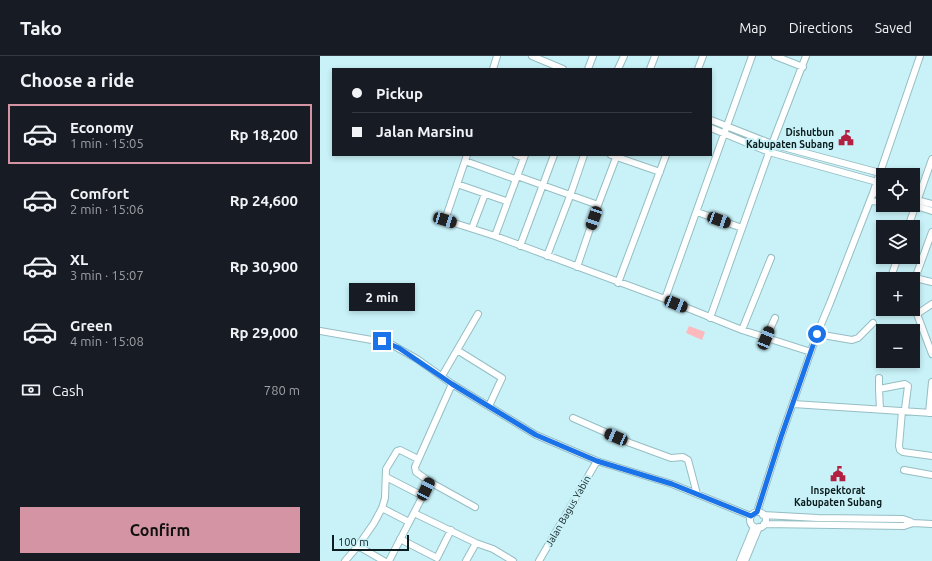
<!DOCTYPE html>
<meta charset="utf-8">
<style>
body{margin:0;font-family:Ubuntu,sans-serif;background:#20242c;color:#f1f3f6;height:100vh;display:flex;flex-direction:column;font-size:15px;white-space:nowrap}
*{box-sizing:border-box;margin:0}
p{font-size:13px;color:#9ea1a6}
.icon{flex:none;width:22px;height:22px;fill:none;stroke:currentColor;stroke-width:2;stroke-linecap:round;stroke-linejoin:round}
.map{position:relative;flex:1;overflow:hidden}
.drawer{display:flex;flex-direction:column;background:#171b24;width:320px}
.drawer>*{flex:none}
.guide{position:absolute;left:12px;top:12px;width:380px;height:88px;border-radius:0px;box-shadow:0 2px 6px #0003;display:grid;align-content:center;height:88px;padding:0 20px;background:#171b24}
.fabs{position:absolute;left:556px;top:112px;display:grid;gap:8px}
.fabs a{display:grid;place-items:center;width:44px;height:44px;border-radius:0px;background:#171b24;box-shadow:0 2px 6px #0003;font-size:20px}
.scale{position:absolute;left:12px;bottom:10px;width:77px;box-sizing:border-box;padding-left:4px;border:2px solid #0d1d1f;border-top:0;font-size:11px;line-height:14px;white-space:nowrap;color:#0d1d1f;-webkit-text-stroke:3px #c8f2f8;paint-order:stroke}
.end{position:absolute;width:18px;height:18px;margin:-9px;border:5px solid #1a73e8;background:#fff;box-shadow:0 0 0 2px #fff}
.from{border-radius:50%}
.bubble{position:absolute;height:28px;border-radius:0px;background:#171b24;box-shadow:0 2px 6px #0003;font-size:13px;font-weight:600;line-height:28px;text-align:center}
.car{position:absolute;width:12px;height:24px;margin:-12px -6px;border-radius:5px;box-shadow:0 0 3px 1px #0007;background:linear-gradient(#222 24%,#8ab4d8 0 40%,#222 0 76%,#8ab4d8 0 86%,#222 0)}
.guide b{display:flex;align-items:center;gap:14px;height:38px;font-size:15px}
.guide b+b{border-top:1px solid #363941}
.guide i{width:10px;height:10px;background:#f1f3f6}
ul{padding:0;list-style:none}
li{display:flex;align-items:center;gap:12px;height:60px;margin:0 8px 6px;padding:0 12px;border:2px solid transparent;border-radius:0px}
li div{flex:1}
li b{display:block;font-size:15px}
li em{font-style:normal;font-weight:600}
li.selected{border-color:#d594a4}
li>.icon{width:36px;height:36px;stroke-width:1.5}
h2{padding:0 20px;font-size:18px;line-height:48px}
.pay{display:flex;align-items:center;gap:10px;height:44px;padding:0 20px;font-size:15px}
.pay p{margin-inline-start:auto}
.action{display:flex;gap:8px;margin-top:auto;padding:8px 20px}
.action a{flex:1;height:46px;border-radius:0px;background:#d594a4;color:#111;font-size:16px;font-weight:600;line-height:46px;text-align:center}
header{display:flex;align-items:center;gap:24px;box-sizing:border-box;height:56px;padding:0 20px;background:#171b24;border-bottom:1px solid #363941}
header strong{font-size:19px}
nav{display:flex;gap:22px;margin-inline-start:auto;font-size:14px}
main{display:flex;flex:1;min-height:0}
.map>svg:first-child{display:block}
.green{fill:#feb9bd}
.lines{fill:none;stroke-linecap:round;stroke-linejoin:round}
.minor-casing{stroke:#95bec3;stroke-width:8}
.minor{stroke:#fff;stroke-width:6}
.route{stroke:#1a73e8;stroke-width:5}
.labels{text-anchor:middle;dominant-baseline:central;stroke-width:4;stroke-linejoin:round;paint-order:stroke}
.poi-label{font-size:10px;font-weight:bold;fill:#0d1d1f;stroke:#c8f2f8;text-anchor:end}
.street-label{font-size:10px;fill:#0d1d1f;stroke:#c8f2f8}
</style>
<header>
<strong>Tako</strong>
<nav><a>Map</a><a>Directions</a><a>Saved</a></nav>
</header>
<main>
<section class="drawer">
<h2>Choose a ride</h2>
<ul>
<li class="selected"><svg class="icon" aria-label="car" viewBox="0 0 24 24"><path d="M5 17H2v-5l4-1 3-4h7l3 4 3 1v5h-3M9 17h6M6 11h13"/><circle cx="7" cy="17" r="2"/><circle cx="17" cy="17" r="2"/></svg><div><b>Economy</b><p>1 min · 15:05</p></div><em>Rp 18,200</em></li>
<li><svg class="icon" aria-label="car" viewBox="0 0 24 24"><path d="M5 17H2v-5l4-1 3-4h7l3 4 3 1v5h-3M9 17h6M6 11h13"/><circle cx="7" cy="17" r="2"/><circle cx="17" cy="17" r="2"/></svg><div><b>Comfort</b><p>2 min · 15:06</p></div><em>Rp 24,600</em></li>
<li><svg class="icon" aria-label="car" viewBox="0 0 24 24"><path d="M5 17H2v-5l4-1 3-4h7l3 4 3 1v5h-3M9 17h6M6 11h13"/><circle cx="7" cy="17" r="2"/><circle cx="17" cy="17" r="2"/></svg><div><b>XL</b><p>3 min · 15:07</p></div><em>Rp 30,900</em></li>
<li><svg class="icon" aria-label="car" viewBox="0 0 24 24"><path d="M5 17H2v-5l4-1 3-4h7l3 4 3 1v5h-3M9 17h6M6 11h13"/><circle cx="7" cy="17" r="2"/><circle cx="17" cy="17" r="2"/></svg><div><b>Green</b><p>4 min · 15:08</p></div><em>Rp 29,000</em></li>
</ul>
<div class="pay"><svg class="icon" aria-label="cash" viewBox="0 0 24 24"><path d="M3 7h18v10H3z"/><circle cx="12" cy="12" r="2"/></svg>Cash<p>780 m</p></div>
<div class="action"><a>Confirm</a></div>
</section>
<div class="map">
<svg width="612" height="505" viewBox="0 0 612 505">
<rect width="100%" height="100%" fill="#c8f2f8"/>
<path class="green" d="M 369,270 L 385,276 L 382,284 L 366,277 Z"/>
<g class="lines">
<defs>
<path id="minor" d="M 212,0 L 243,13
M 455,0 L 483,11
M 173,13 L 177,0
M 268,13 L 273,0
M 298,13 L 304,0
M 330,13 L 335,0
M 378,13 L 383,0
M 391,64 L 452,88 L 560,117
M 391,72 L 449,96 L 557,126
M 147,99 L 125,164 L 175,180 L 345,243 L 422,274 L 491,296
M 196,99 L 204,102
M 291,99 L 340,116
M 145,105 L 195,123
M 197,120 L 278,149
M 137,128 L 186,145
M 553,137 L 563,138
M 593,143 L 612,148
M 550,145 L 563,146
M 593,149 L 612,155
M 377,156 L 422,172
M 588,171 L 612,103
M 152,172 L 165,138
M 175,180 L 205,99
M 200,190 L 234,99
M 227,200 L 250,140 L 264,99
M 257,211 L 278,149 L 297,99
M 572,218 L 578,201
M 595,222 L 612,226
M 298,227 L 346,99
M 593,228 L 612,176
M 345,243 L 432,0
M 612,248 L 597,258 L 612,298
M 390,262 L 452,88 L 486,0
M 422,274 L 451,202
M 0,275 L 69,287 L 97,303 L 132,328 L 216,379 L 277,405 L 352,428 L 431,460
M 497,278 L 532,284 L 538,282 L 553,267
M 446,282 L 455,262
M 137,294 L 182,322 L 169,350
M 122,320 L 158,258
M 559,322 L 559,333
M 473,348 L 612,357
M 560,353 L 559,333 L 585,328 L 588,330 L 585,353 L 584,355
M 582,355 L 579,390 L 580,394 L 583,396 L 612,400
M 609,357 L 612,326
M 253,362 L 310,387 L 351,402 L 363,401 L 368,404 L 377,438
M 584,414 L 612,419
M 66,421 L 103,440
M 110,426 L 155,451
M 62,452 L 89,466
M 437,456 L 461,381 L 497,278 L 510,247 L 553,137 L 600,0
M430 464a8 8 0 1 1 16 0a8 8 0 1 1-16 0Z
M 94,457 L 156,487 L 173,493 L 193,505
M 443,459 L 498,462 L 583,463 L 589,465 L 593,467
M 444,468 L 584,470 L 593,467 L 612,468
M 80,483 L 117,502 L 131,474
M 38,490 L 54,467 L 62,452 L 65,442 L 66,413 L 77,395 L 80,394 L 98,403
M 25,505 L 38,490 L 64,505
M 69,505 L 110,426 L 96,416 L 95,411 L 132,328
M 146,505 L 156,487
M 219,505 L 277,405
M 420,505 L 434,471
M 425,505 L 439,471"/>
</defs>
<use href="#minor" class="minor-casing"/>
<use href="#minor" class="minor"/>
</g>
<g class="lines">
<path class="route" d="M 62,285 L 79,292 L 132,328 L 216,379 L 277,405 L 352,428 L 431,460 L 437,456 L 461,381 L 497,278"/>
</g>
<defs>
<symbol id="civic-bare" viewBox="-9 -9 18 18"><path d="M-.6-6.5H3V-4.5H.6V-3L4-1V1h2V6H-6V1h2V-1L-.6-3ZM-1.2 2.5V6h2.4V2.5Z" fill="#b21f40" stroke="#c8f2f8" stroke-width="2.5" paint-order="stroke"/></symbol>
</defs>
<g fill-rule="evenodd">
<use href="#civic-bare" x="515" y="71" width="22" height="22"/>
<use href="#civic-bare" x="507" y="407" width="22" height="22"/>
</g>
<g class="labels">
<g class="poi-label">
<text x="514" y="76">Dishutbun<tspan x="514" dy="12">Kabupaten Subang</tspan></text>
<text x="518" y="434" text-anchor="middle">Inspektorat<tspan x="518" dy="12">Kabupaten Subang</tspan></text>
</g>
<g class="street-label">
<text transform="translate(248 455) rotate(-60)">Jalan Bagus Yabin</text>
</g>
</g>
</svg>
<div class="fabs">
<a><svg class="icon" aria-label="locate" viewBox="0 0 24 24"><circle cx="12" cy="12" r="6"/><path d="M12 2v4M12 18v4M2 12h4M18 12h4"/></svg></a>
<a><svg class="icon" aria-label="layers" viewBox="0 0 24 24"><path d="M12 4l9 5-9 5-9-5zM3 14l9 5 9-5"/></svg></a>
<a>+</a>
<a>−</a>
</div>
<div class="scale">100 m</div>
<i class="end from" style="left:497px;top:278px"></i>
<i class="end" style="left:62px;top:285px"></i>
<div class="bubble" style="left:29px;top:227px;width:66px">2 min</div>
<i class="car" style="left:274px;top:162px;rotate:199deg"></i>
<i class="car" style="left:125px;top:164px;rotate:107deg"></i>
<i class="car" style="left:399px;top:164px;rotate:110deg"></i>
<i class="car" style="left:356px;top:248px;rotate:112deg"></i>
<i class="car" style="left:446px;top:282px;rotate:22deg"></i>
<i class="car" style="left:296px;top:381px;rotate:293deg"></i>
<i class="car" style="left:106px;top:433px;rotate:26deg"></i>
<div class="guide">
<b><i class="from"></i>Pickup</b>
<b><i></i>Jalan Marsinu</b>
</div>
</div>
</main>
